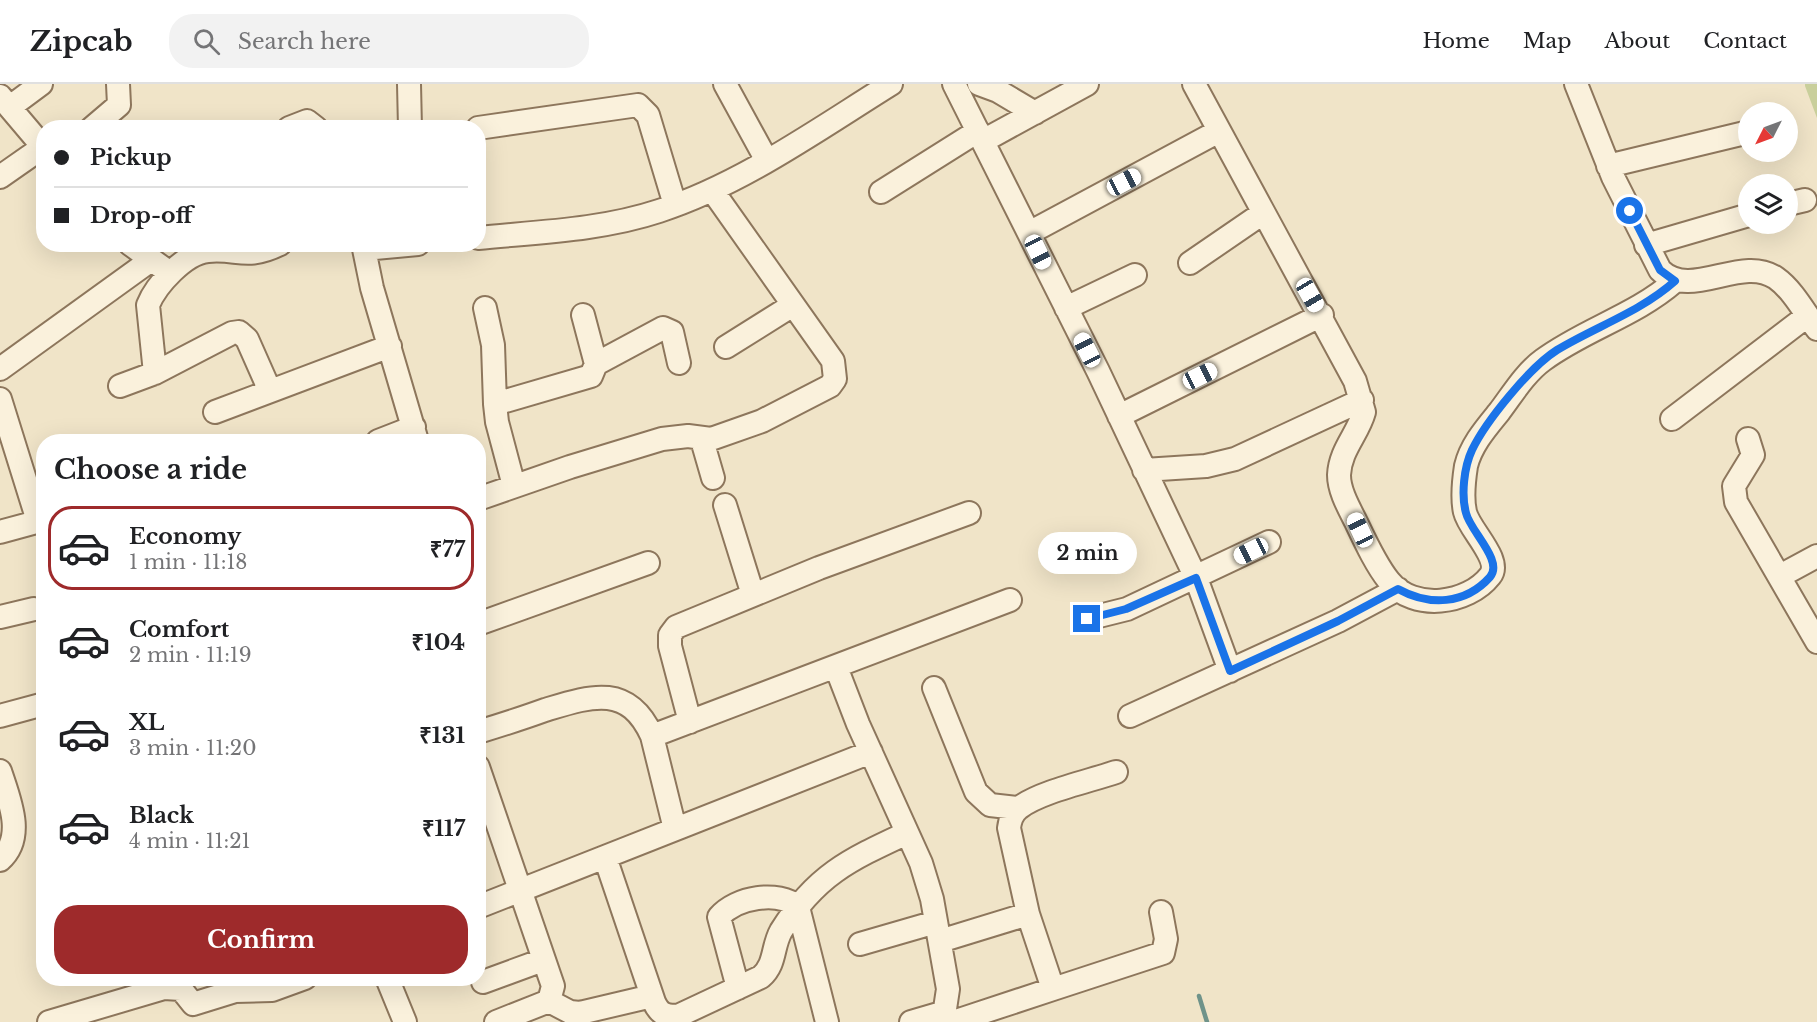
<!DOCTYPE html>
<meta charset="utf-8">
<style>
body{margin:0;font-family:"Libre Baskerville",serif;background:#f2f2f2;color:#202124;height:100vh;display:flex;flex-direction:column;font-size:22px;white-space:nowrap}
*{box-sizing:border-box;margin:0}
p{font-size:20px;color:#757577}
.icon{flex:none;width:33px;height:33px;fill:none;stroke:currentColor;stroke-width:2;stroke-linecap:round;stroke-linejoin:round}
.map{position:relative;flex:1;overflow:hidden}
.drawer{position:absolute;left:36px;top:350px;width:450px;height:552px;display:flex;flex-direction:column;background:#fff;border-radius:24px;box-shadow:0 6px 24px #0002}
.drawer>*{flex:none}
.guide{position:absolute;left:36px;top:36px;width:450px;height:132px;border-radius:24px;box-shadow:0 6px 24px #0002;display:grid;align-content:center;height:132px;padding:0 18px;background:#fff}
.needle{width:39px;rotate:228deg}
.controls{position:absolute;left:1738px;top:18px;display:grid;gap:12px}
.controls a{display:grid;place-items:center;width:60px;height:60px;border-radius:50%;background:#fff;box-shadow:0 6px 24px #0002;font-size:30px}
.end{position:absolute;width:27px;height:27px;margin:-14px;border:8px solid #1a73e8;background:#fff;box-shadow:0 0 0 3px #fff}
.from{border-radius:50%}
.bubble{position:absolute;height:42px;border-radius:21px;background:#fff;box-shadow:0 6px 24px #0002;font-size:20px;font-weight:800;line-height:42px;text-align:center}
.car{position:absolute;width:18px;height:36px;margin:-18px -9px;border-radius:8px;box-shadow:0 0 4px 2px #0007;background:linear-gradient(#fff 24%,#345 0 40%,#fff 0 76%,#345 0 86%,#fff 0)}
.guide b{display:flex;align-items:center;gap:21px;height:57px;font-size:22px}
.guide b+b{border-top:2px solid #e0e0e0}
.guide i{width:15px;height:15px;background:#202124}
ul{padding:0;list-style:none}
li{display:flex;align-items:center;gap:18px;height:84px;margin:0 12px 9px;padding:0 6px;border:3px solid transparent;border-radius:24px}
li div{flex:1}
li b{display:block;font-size:22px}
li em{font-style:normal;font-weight:800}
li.selected{border-color:#9e2a2b}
li>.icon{width:54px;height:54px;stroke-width:1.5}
h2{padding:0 18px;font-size:27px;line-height:72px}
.action{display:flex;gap:12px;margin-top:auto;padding:12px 18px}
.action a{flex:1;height:69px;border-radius:24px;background:#9e2a2b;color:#fff;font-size:24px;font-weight:800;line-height:69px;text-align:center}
header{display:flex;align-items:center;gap:36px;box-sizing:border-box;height:84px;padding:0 30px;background:#fff;border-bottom:2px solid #e0e0e0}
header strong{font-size:28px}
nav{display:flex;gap:33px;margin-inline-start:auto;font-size:21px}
.search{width:420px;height:54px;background:#f2f2f2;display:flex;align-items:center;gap:15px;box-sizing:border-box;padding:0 21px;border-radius:24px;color:#757577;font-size:22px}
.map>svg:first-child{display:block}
.green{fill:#c9cf9b}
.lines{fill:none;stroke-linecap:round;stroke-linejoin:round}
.stream{stroke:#6f938a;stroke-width:4.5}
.minor-casing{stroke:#8d765c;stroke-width:26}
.minor{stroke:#faf1dc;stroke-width:22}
.route{stroke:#1a73e8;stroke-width:8}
</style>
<header>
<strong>Zipcab</strong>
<div class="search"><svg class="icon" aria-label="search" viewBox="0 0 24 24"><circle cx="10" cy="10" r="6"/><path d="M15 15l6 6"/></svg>Search here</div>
<nav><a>Home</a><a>Map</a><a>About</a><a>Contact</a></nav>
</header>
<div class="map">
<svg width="1817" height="938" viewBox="0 0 1817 938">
<rect width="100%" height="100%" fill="#f0e4c8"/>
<path class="green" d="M 1805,0 L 1817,0 L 1817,34 L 1805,2 Z"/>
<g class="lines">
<path class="stream" d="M 1199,912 L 1207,938"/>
<defs>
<path id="minor" d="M 409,0 L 410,44
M 725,0 L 766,75
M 954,0 L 1098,287 L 1196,494 L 1230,587
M 979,0 L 998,7 L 1035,29
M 1194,0 L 1355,297 L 1364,328 C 1358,350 1340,366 1339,391 C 1339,407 1349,424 1356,438 C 1365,457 1376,481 1389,497 C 1414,528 1468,520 1490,492 C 1503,476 1469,446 1465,428 C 1462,415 1464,395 1466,382 C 1471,361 1486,344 1499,328 C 1512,311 1525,289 1543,276 C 1585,245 1635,232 1675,197
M 1576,0 L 1613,93 L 1660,186 C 1691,217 1741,170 1776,194 C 1793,206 1805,229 1817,245
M 0,12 L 44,64
M 10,23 L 41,0
M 92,44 L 119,21 L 118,0
M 289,44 L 307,37 L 316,44
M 478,44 L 638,21 L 648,31 L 675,121
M 983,57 L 1087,0
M 1608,82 L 1749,48
M 0,93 L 43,63
M 881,108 L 978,47
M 1788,120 L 1805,116
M 1029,149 L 1219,47
M 478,154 C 538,148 602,146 659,127 C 742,100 817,46 891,0
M 130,160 L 163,184
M 1646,161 L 1749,131
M 1190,179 L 1263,129
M 485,224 L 493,261 L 495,320
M 1066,224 L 1135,191
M 726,263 L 793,221
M 596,280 L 663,244 L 672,248 L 679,279
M 0,285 L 151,176
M 155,289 L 148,221 C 156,201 185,169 208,167 C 239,164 245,177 280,160
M 120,302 L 155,289 L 232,249 L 239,248 L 247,255 L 270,307
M 0,315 L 38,437
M 215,328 L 390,262
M 1119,332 L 1322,231
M 1672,335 L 1807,232
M 1748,355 L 1753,371 L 1734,402 L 1736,418 L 1817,558
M 702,356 L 713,394
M 378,357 L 414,343
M 417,357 L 372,204 L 364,165 L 418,160
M 1144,386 L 1206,382 L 1235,375 L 1362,316
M 514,402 L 497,338 L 495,320 L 591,292 L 596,280 L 583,231
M 478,415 L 570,383 L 662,355 L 688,352 L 711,355 L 762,337 L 830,302 L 835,295 L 833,277 L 712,106
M 725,421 L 753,511
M 0,448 L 44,436
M 1780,492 L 1817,472
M 0,533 L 34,525
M 1087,535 L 1127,525 L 1269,458
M 478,540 L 648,479
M 836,583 L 858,640 L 921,779 L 932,815 L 948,905 L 943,938
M 934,604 L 976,708 L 990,721 L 1017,724
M 0,632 L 44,620
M 1130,632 L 1338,537 L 1398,505
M 690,638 L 670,562 L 670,551 L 676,543 L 819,484 L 969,429
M 478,648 C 501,641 523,634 545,626 C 591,612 628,599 652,652 L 675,745
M 652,652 L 1010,516
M 478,683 L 553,902 L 549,917 L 496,938
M 0,687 C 9,715 26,753 0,776
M 605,773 L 654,918 C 660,931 667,933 680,931 L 761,893 C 776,880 772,863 781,847 C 816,791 849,776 907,749
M 478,823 L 871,668
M 940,857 L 1028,830
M 860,860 L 936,838
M 387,894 L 405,938
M 483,898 L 543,876
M 738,904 L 719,833 C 736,813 778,806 798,823 L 827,938
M 1053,905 L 1163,869 L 1166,855 L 1161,828
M 549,917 L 570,928 L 580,929 L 652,912
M 49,938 L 164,904 L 181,905 L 193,920 L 235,907 L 272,906 L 305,894
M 911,938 L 945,928
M 953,938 L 1053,905 L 1028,830 L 1009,744 C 1010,736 1012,729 1019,724 C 1039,708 1090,697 1116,688"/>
</defs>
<use href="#minor" class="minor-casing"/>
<use href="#minor" class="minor"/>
</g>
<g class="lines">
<path class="route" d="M 1087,535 L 1126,525 L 1196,494 L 1230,587 L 1338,537 L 1398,505 C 1429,522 1465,521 1490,493 C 1504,477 1470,447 1466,429 C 1461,411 1464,383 1472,366 C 1486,337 1530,283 1557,266 C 1597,242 1640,228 1675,197 L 1660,186 L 1630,127"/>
</g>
</svg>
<div class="controls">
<a><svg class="needle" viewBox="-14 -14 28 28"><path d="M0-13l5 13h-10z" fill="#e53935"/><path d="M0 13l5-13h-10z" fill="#757577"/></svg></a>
<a><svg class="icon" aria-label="layers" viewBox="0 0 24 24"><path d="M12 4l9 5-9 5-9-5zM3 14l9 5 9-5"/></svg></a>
</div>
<i class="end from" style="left:1630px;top:127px"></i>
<i class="end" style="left:1087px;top:535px"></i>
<div class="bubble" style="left:1038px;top:448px;width:99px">2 min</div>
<i class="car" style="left:1124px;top:98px;rotate:62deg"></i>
<i class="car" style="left:1038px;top:168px;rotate:154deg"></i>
<i class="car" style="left:1310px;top:211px;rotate:150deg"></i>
<i class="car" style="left:1087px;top:266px;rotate:333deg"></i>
<i class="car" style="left:1200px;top:292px;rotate:64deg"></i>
<i class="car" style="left:1360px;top:446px;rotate:335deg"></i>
<i class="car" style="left:1251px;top:467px;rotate:244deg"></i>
<div class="guide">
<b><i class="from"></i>Pickup</b>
<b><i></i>Drop-off</b>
</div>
<section class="drawer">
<h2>Choose a ride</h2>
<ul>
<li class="selected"><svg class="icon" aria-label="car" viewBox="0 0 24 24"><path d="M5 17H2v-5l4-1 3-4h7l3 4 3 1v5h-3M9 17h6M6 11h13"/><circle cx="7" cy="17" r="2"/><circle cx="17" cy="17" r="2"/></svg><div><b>Economy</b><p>1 min · 11:18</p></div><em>₹77</em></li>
<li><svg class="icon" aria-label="car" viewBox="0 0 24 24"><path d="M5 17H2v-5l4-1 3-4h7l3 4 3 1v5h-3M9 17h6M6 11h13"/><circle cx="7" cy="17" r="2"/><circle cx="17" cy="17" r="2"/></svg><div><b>Comfort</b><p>2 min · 11:19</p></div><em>₹104</em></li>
<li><svg class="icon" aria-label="car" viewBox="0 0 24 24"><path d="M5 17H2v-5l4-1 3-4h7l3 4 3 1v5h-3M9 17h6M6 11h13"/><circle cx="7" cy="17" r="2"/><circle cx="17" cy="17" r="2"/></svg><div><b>XL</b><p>3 min · 11:20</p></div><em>₹131</em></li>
<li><svg class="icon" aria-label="car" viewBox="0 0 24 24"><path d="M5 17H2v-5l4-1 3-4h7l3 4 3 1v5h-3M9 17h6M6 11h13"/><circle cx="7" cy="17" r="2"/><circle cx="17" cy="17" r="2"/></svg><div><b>Black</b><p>4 min · 11:21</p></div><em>₹117</em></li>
</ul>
<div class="action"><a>Confirm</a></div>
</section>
</div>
